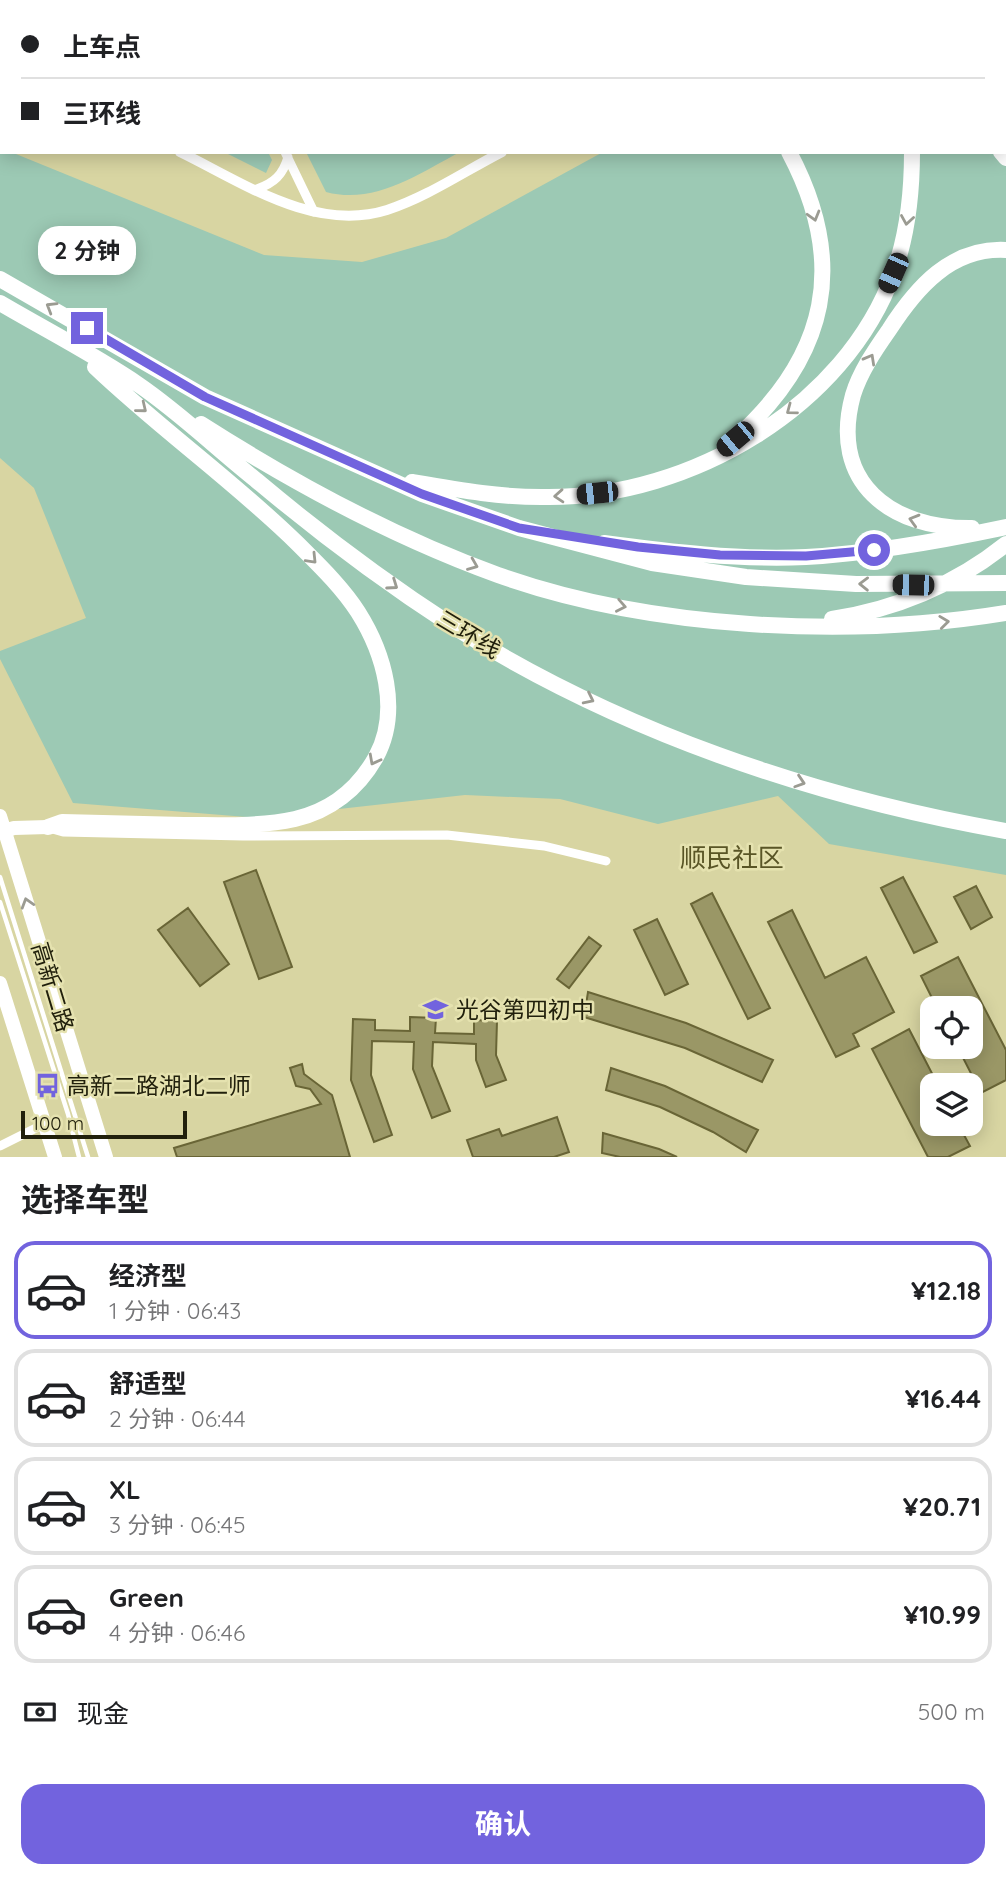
<!DOCTYPE html>
<html lang="zh">
<meta charset="utf-8">
<style>
body{margin:0;font-family:Quicksand,"Noto Sans SC",sans-serif;background:#f6f6f6;color:#202124;height:100vh;display:flex;flex-direction:column;font-size:26px;white-space:nowrap}
*{box-sizing:border-box;margin:0}
p{font-size:23px;color:#757577}
.icon{flex:none;width:38px;height:38px;fill:none;stroke:currentColor;stroke-width:2;stroke-linecap:round;stroke-linejoin:round}
.map{position:relative;height:1157px;overflow:hidden}
.panel{display:flex;flex-direction:column;background:#fff;flex:1}
.panel>*{flex:none}
.guide{position:absolute;left:0px;top:0px;width:1006px;height:154px;box-shadow:0 4px 18px #0003;display:grid;align-content:center;height:154px;padding:0 21px;background:#fff}
.controls{position:absolute;left:920px;top:996px;display:grid;gap:14px}
.controls a{display:grid;place-items:center;width:63px;height:63px;border-radius:14px;background:#fff;box-shadow:0 4px 18px #0003;font-size:35px}
.scale{position:absolute;left:21px;bottom:18px;width:166px;box-sizing:border-box;padding-left:7px;border:4px solid #21200c;border-top:0;font-size:19px;line-height:24px;white-space:nowrap;color:#21200c;-webkit-text-stroke:5px #e5e2af;paint-order:stroke}
.end{position:absolute;width:32px;height:32px;margin:-16px;border:9px solid #7263de;background:#fff;box-shadow:0 0 0 4px #fff}
.from{border-radius:50%}
.bubble{position:absolute;height:49px;border-radius:21px;background:#fff;box-shadow:0 4px 18px #0003;font-size:23px;font-weight:700;line-height:49px;text-align:center}
.car{position:absolute;width:21px;height:42px;margin:-21px -10px;border-radius:9px;box-shadow:0 0 5px 2px #0007;background:linear-gradient(#222 24%,#8ab4d8 0 40%,#222 0 76%,#8ab4d8 0 86%,#222 0)}
.guide b{display:flex;align-items:center;gap:24px;height:66px;font-size:26px}
.guide b+b{border-top:2px solid #e0e0e0}
.guide i{width:18px;height:18px;background:#202124}
ul{padding:0;list-style:none}
li{display:flex;align-items:center;gap:21px;height:98px;margin:0 14px 10px;padding:0 7px;border:4px solid #e0e0e0;border-radius:21px}
li div{flex:1}
li b{display:block;font-size:26px}
li em{font-style:normal;font-weight:700}
li.selected{border-color:#7263de}
li>.icon{width:63px;height:63px;stroke-width:1.5}
h2{padding:0 21px;font-size:32px;line-height:84px}
.pay{display:flex;align-items:center;gap:18px;height:77px;padding:0 21px;font-size:26px}
.pay p{margin-inline-start:auto}
.button{display:flex;gap:14px;margin-top:auto;padding:14px 21px}
.button a{flex:1;height:80px;border-radius:21px;background:#7263de;color:#fff;font-size:28px;font-weight:700;line-height:80px;text-align:center}
.map>svg:first-child{display:block}
.green{fill:#9cc9b4}
.building{fill:#9a9766;stroke:#696536;stroke-width:2}
.lines{fill:none;stroke-linecap:round;stroke-linejoin:round}
.service{stroke:#fff;stroke-width:4.5}
.minor{stroke:#fff;stroke-width:9}
.tertiary{stroke:#fff;stroke-width:10}
.primary{stroke:#fff;stroke-width:14}
.trunk{stroke:#fff;stroke-width:16}
.oneway{stroke:#9b9b92}
.route{stroke:#7263de;stroke-width:9}
.labels{text-anchor:middle;dominant-baseline:central;stroke-width:5;stroke-linejoin:round;paint-order:stroke}
.street-label{font-size:23px;fill:#21200c;stroke:#e5e2af}
.poi-label{font-size:23px;fill:#21200c;stroke:#e5e2af;text-anchor:start}
.quarter-label{font-size:26px;fill:#595526;stroke:#e5e2af}
</style>
<div class="map">
<svg width="1006" height="1157" viewBox="0 0 1006 1157">
<rect width="100%" height="100%" fill="#d8d5a2"/>
<path class="green" d="M 229,0 L 670,0 L 672,2 L 230,2 Z
M 826,0 L 1006,0 L 1006,875 L 829,844 L 778,796 L 658,824 L 560,799 L 465,795 L 258,818 L 73,803 L 0,659 L 0,651 L 86,618 L 34,488 L 0,458 L 0,148 L 2,152 L 11,152 L 264,255 L 362,262 L 446,238 L 603,152 L 1004,152 L 1004,2 Z
M 224,152 L 268,152 L 272,160 L 266,173 Z
M 306,152 L 460,152 C 418,174 375,205 326,192 Z"/>
<path class="building" d="M 256,870 L 292,967 L 259,979 L 224,882 Z
M 903,877 L 937,942 L 914,953 L 881,888 Z
M 976,886 L 992,917 L 971,929 L 954,897 Z
M 712,893 L 770,1008 L 748,1019 L 691,904 Z
M 188,908 L 229,964 L 200,986 L 158,930 Z
M 792,910 L 825,978 L 866,957 L 894,1012 L 853,1034 L 859,1046 L 836,1057 L 768,922 Z
M 657,919 L 688,984 L 665,995 L 634,930 Z
M 589,937 L 601,946 L 569,988 L 557,979 Z
M 958,957 L 1006,1050 L 1006,1080 L 981,1093 L 957,1046 L 971,1046 L 971,1008 L 937,1008 L 921,976 Z
M 588,992 L 686,1023 L 773,1060 L 762,1082 L 685,1048 L 584,1017 Z
M 410,1017 L 436,1018 L 435,1033 L 474,1034 L 474,1020 L 497,1021 L 496,1055 L 506,1080 L 486,1087 L 476,1060 L 476,1044 L 433,1042 L 432,1066 L 450,1111 L 432,1118 L 413,1069 L 414,1042 L 372,1041 L 371,1075 L 392,1135 L 374,1142 L 351,1080 L 353,1019 L 375,1020 L 375,1030 L 410,1031 Z
M 909,1029 L 938,1085 L 933,1085 L 933,1124 L 958,1124 L 970,1146 L 948,1157 L 928,1157 L 872,1049 Z
M 302,1064 L 304,1074 L 332,1095 L 350,1157 L 177,1157 L 174,1148 L 321,1104 L 310,1089 L 296,1086 L 290,1068 Z
M 611,1068 L 665,1086 L 758,1130 L 746,1152 L 713,1132 L 660,1107 L 606,1090 Z
M 557,1117 L 569,1152 L 554,1157 L 473,1157 L 467,1140 L 499,1129 L 502,1136 Z
M 603,1133 L 659,1149 L 677,1157 L 620,1157 L 602,1153 Z"/>
<g class="lines">
<path class="service" d="M 0,877 L 88,1157
M 0,902 L 68,1114 L 79,1157"/>
<path class="minor" d="M 210,0 L 211,2
M 695,0 L 696,2
M 285,152 L 314,212
M 257,189 C 274,183 283,175 288,157
M 49,828 L 63,832 L 243,836 L 447,835 L 544,846 L 606,861
M 0,1146 L 44,1124"/>
<path class="tertiary" d="M 0,66 L 2,67
M 180,152 C 242,182 314,233 387,210 C 427,197 465,171 502,152"/>
<path class="primary" d="M 0,816 L 106,1157
M 0,832 L 14,828 L 48,827
M 0,983 L 55,1157"/>
<path class="trunk" d="M 865,0 L 866,2
M 888,0 L 889,2
M 918,0 L 919,2
M 987,0 L 990,2
M 779,2 L 782,0
M 1004,19 L 1006,21
M 1004,116 L 1006,118
M 1001,152 L 1006,158
M 0,279 L 205,397 L 422,494 L 519,528 L 652,563 L 746,577 L 856,584 L 1006,583
M 0,303 C 46,330 95,355 139,385 C 180,413 217,449 256,480 C 318,532 383,581 451,625 C 618,731 812,797 1006,831
M 201,424 C 295,484 393,537 498,575 C 650,629 848,639 1006,613
M 736,438 C 828,355 848,263 789,152
M 412,482 C 458,490 503,498 549,497 C 690,497 845,408 894,272 C 908,233 912,193 912,152
M 972,528 C 891,529 829,483 853,395 C 860,372 875,350 889,330 C 916,288 951,247 1006,250
M 604,543 C 671,552 738,560 806,557 C 874,553 940,541 1006,527
M 832,619 C 896,609 956,584 1006,544
M 48,827 L 62,822 C 103,823 143,824 184,825 C 221,825 258,827 295,819 C 330,811 358,789 376,757 C 401,711 384,653 358,612 C 342,587 319,565 298,544 C 234,481 160,429 95,367"/>
</g>
<defs><path id="oneway-chevron" d="M-2-3.5L2.5 0L-2 3.5" fill="none" stroke-width="1.6" stroke-linecap="round" stroke-linejoin="round" transform="scale(1.75)"/></defs>
<g class="oneway">
<use href="#oneway-chevron" transform="translate(814 216) rotate(74)"/>
<use href="#oneway-chevron" transform="translate(907 220) rotate(99)"/>
<use href="#oneway-chevron" transform="translate(51 307) rotate(-149)"/>
<use href="#oneway-chevron" transform="translate(870 359) rotate(-61)"/>
<use href="#oneway-chevron" transform="translate(142 408) rotate(39)"/>
<use href="#oneway-chevron" transform="translate(791 410) rotate(143)"/>
<use href="#oneway-chevron" transform="translate(559 496) rotate(176)"/>
<use href="#oneway-chevron" transform="translate(914 520) rotate(-164)"/>
<use href="#oneway-chevron" transform="translate(312 559) rotate(46)"/>
<use href="#oneway-chevron" transform="translate(473 565) rotate(22)"/>
<use href="#oneway-chevron" transform="translate(864 584) rotate(-179)"/>
<use href="#oneway-chevron" transform="translate(393 585) rotate(35)"/>
<use href="#oneway-chevron" transform="translate(621 606) rotate(11)"/>
<use href="#oneway-chevron" transform="translate(944 622) rotate(-7)"/>
<use href="#oneway-chevron" transform="translate(589 699) rotate(26)"/>
<use href="#oneway-chevron" transform="translate(374 760) rotate(118)"/>
<use href="#oneway-chevron" transform="translate(800 782) rotate(18)"/>
<use href="#oneway-chevron" transform="translate(27 903) rotate(-107)"/>
</g>
<g class="lines">
<path class="route" d="M 87,328 L 205,397 L 422,494 L 519,528 L 638,547 L 720,555 L 806,556 L 874,550"/>
</g>
<defs>
<symbol id="school-bare" viewBox="-9 -9 18 18"><path d="M0-5L7-2L0 1L-7-2ZM-4 1L0 2.5L4 1V4Q0 6-4 4Z" fill="#7263de" stroke="#e5e2af" stroke-width="2.5" paint-order="stroke"/></symbol>
<symbol id="bus-bare" viewBox="-9 -9 18 18"><path d="M-5-6H5V4H4V6H2V4H-2V6H-4V4H-5ZM-3.5-4V0h7V-4ZM-3.5 1.2v1.5H-2V1.2ZM2 1.2v1.5H3.5V1.2Z" fill="#7263de" stroke="#e5e2af" stroke-width="2.5" paint-order="stroke"/></symbol>
</defs>
<g fill-rule="evenodd">
<use href="#school-bare" x="418" y="992" width="35" height="35"/>
<use href="#bus-bare" x="30" y="1068" width="35" height="35"/>
</g>
<g class="labels">
<g class="street-label">
<text transform="translate(469 634) rotate(31)">三环线</text>
<text transform="translate(53 987) rotate(73)">高新二路</text>
</g>
<g class="poi-label">
<text x="456" y="1009">光谷第四初中</text>
<text x="67" y="1085">高新二路湖北二师</text>
</g>
<g class="quarter-label">
<text x="732" y="857">顺民社区</text>
</g>
</g>
</svg>
<div class="controls">
<a><svg class="icon" aria-label="locate" viewBox="0 0 24 24"><circle cx="12" cy="12" r="6"/><path d="M12 2v4M12 18v4M2 12h4M18 12h4"/></svg></a>
<a><svg class="icon" aria-label="layers" viewBox="0 0 24 24"><path d="M12 4l9 5-9 5-9-5zM3 14l9 5 9-5"/></svg></a>
</div>
<div class="scale">100 m</div>
<i class="end from" style="left:874px;top:550px"></i>
<i class="end" style="left:87px;top:328px"></i>
<div class="bubble" style="left:38px;top:226px;width:98px">2 分钟</div>
<i class="car" style="left:893px;top:273px;rotate:204deg"></i>
<i class="car" style="left:735px;top:439px;rotate:230deg"></i>
<i class="car" style="left:597px;top:493px;rotate:264deg"></i>
<i class="car" style="left:913px;top:585px;rotate:271deg"></i>
<div class="guide">
<b><i class="from"></i>上车点</b>
<b><i></i>三环线</b>
</div>
</div>
<section class="panel">
<h2>选择车型</h2>
<ul>
<li class="selected"><svg class="icon" aria-label="car" viewBox="0 0 24 24"><path d="M5 17H2v-5l4-1 3-4h7l3 4 3 1v5h-3M9 17h6M6 11h13"/><circle cx="7" cy="17" r="2"/><circle cx="17" cy="17" r="2"/></svg><div><b>经济型</b><p>1 分钟 · 06:43</p></div><em>¥12.18</em></li>
<li><svg class="icon" aria-label="car" viewBox="0 0 24 24"><path d="M5 17H2v-5l4-1 3-4h7l3 4 3 1v5h-3M9 17h6M6 11h13"/><circle cx="7" cy="17" r="2"/><circle cx="17" cy="17" r="2"/></svg><div><b>舒适型</b><p>2 分钟 · 06:44</p></div><em>¥16.44</em></li>
<li><svg class="icon" aria-label="car" viewBox="0 0 24 24"><path d="M5 17H2v-5l4-1 3-4h7l3 4 3 1v5h-3M9 17h6M6 11h13"/><circle cx="7" cy="17" r="2"/><circle cx="17" cy="17" r="2"/></svg><div><b>XL</b><p>3 分钟 · 06:45</p></div><em>¥20.71</em></li>
<li><svg class="icon" aria-label="car" viewBox="0 0 24 24"><path d="M5 17H2v-5l4-1 3-4h7l3 4 3 1v5h-3M9 17h6M6 11h13"/><circle cx="7" cy="17" r="2"/><circle cx="17" cy="17" r="2"/></svg><div><b>Green</b><p>4 分钟 · 06:46</p></div><em>¥10.99</em></li>
</ul>
<div class="pay"><svg class="icon" aria-label="cash" viewBox="0 0 24 24"><path d="M3 7h18v10H3z"/><circle cx="12" cy="12" r="2"/></svg>现金<p>500 m</p></div>
<div class="button"><a>确认</a></div>
</section>
